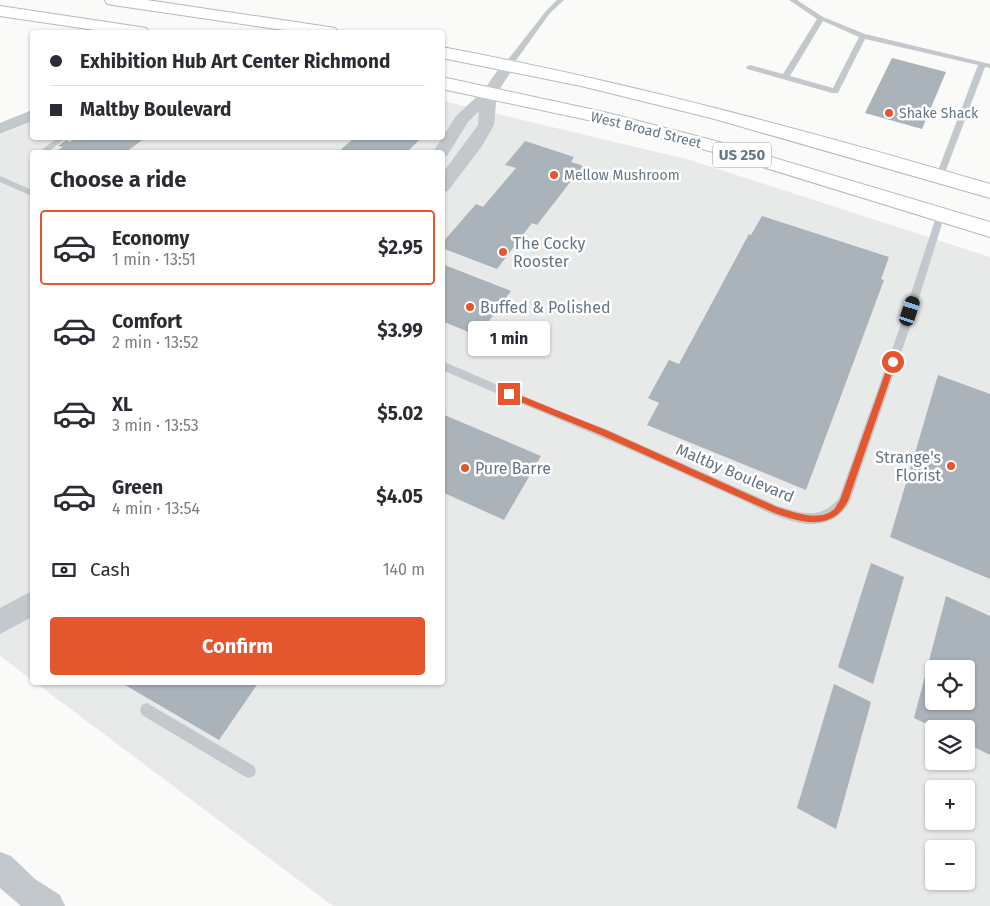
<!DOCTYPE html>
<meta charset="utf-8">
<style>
body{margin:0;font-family:"Fira Sans",sans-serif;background:#f2f2f3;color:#2b2b33;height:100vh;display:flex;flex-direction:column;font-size:19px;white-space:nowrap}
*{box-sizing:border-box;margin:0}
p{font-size:16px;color:#7c7c81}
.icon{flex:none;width:28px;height:28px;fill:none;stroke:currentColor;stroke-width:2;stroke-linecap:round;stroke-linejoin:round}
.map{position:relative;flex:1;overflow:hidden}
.details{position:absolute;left:30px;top:150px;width:415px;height:535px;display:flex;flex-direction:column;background:#fff;border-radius:5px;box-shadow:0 1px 4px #0004}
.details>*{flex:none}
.banner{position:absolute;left:30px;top:30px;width:415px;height:110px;border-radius:5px;box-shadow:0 1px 4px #0004;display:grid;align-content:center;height:110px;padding:0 20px;background:#fff}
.fabs{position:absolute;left:925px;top:660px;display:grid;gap:10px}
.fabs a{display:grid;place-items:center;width:50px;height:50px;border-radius:5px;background:#fff;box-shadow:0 1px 4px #0004;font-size:25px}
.end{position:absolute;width:22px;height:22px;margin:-11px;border:6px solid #e4572e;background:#fff;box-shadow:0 0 0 2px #fff}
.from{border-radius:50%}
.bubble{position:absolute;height:35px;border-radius:5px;background:#fff;box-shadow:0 1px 4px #0004;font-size:16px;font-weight:700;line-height:35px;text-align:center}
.car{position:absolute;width:15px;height:30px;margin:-15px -8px;border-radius:6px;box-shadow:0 0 4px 1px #0007;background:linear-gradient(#222 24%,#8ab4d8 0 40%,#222 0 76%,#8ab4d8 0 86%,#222 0)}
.banner b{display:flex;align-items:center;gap:18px;height:48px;font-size:19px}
.banner b+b{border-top:1px solid #e1e1e2}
.banner i{width:12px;height:12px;background:#2b2b33}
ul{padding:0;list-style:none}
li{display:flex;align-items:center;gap:15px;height:75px;margin:0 10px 8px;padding:0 10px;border:2px solid transparent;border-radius:5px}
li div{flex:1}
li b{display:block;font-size:19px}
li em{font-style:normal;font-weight:700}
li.on{border-color:#e4572e}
li>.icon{width:45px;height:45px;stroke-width:1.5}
h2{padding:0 20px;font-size:22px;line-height:60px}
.pay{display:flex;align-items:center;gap:12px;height:55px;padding:0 20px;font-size:19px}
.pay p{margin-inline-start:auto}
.primary-button{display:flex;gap:10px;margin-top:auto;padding:10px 20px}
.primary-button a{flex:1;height:58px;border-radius:5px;background:#e4572e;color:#fff;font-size:20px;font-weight:700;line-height:58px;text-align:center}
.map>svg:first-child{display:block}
.built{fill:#e8e9e9;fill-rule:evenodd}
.building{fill:#aab3b9;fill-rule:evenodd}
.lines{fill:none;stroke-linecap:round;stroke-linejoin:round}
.primary-casing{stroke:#b5babe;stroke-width:2}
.service{fill:#c3c8cc;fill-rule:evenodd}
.minor{fill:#c3c8cc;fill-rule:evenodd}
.primary{fill:#fff;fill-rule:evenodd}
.route{fill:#e4572e}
.poi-dot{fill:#e4572e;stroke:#fff;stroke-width:2}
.labels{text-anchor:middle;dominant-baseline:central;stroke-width:5;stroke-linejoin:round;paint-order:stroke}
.far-poi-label{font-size:14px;fill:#657683;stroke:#fff;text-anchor:start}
.far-street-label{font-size:14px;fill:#657683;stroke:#fff}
.shield{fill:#fff;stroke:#939fa8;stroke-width:1}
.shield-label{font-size:15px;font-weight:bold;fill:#657683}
.poi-label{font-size:16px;fill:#657683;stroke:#fff;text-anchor:start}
.street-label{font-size:16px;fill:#657683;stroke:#fff}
</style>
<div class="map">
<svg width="990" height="906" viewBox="0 0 990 906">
<rect width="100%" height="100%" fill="#fafaf8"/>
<path class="built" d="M 443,101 L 690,160 L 990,257 L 990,906 L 333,906 L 36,683 L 442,682 L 442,152 L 32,152 L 32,680 L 0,656 L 0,135 L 32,121 L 32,138 L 442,138 ZM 934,669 L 966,669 L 966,701 L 934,701 ZM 934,729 L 966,729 L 966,761 L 934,761 ZM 934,789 L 966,789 L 966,821 L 934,821 ZM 934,849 L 966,849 L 966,881 L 934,881 Z"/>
<path class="building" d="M 892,58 L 946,72 L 922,129 L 865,113 Z
M 76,138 L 145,138 L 126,152 L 55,152 L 63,147 L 58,146 L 66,140 L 70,142 Z
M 354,138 L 421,138 L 407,152 L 338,152 Z
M 525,141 L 574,157 L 571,162 L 581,165 L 584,169 L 583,176 L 571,181 L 537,225 L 532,223 L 497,269 L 442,248 L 442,243 L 476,204 L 483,207 L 516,168 L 505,165 Z
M 762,216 L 889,257 L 881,279 L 884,280 L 806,490 L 647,425 L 659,403 L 648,398 L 669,360 L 679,364 L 749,234 L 751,235 Z
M 442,264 L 511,291 L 478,336 L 442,321 Z
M 938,375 L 990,394 L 990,579 L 890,537 Z
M 442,414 L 541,456 L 504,520 L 442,492 Z
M 871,563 L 904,577 L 873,684 L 838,667 Z
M 946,596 L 990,616 L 990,755 L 966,743 L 966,729 L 937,729 L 914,718 ZM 934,669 L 966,669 L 966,701 L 934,701 Z
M 120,682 L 259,682 L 219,740 Z
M 834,684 L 871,702 L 836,829 L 797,808 Z"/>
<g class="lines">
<defs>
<path id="primary" d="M 105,0 L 147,0 L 329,27 L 335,28 L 338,32 L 297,32 L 113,5 L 107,4 Z
M 0,6 L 140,27 L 146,28 L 149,32 L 108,32 L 0,16 Z
M 442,47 C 628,82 809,131 990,184 L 990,198 L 711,118 L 581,86 L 442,58 Z
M 442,77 L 604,112 L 731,145 L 990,222 L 990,237 L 717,153 L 602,123 L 442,89 Z"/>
</defs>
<use href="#primary" class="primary-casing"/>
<path class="service" d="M 557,0 L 564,0 L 550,13 L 512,66 L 506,66 L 506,62 L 546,11 Z
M 789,0 L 797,0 L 823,17 L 865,34 L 990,64 L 990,68 L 985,67 L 943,178 L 940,179 L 936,176 L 978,65 L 865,39 L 838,93 L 832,93 L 747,69 L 746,67 L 750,65 L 783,74 L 817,19 ZM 823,21 L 859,37 L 833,88 L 790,76 Z
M 57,138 L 66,138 L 48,152 L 39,152 Z
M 0,176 L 32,190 L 32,196 L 0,182 Z
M 941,211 L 945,214 L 910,327 L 850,501 C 842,518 824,526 806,524 C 783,521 762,510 742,500 C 717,489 693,478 669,467 C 594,433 518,403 442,370 L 442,361 L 563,413 L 608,430 L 778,506 C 803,514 821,520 839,498 L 900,327 L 937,214 Z
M 147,703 L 254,766 L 256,771 L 254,776 L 249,778 L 244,776 L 142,715 L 140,710 L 142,705 Z"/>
<path class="minor" d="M 509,60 L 514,61 L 516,64 L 497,93 L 494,125 L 482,146 L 448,191 L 442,192 L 442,174 L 478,125 L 479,111 L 468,122 L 447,156 L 442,157 L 442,152 L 433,152 L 456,116 L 484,90 L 504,61 Z
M 32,110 L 32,121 L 0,134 L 0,123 Z
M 32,591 L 32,617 L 0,634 L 0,608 Z
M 0,852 L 11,856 L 35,879 L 60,895 L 65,906 L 21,906 L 0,888 Z"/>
<use href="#primary" class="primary"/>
</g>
<path class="route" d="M 893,359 L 896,362 L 848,501 C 831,533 799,522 772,512 L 601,435 L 506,396 L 505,394 L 509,391 L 512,392 L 606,430 L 777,507 C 793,512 818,522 833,510 C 836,508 838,502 840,500 L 889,362 Z"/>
<g class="poi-dot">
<circle cx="889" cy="113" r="5"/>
<circle cx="554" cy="175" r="5"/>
<circle cx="503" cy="252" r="5"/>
<circle cx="470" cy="307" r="5"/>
<circle cx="951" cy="466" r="5"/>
<circle cx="465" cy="468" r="5"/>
</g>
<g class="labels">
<g class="far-poi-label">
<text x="899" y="113">Shake Shack</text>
<text x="564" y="175">Mellow Mushroom</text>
</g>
<g class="far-street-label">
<text transform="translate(646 130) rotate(14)">West Broad Street</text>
</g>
<rect class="shield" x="713" y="142.5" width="58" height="25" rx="4"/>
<g class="shield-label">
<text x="742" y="155">US 250</text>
</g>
<g class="poi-label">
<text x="513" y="243">The Cocky<tspan x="513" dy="18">Rooster</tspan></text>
<text x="480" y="307">Buffed &amp; Polished</text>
<text x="941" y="457" text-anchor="end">Strange's<tspan x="941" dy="18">Florist</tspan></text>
<text x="475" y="468">Pure Barre</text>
</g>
<g class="street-label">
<text transform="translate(735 473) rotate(23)">Maltby Boulevard</text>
</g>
</g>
</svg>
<div class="fabs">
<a><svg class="icon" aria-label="locate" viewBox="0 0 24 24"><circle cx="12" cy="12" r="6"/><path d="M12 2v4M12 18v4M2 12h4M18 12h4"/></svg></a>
<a><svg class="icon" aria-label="layers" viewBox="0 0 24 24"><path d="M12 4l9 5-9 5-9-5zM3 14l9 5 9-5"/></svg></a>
<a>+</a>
<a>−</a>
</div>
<i class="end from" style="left:893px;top:362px"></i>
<i class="end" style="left:509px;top:394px"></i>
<div class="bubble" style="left:468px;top:321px;width:82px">1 min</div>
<i class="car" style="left:910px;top:311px;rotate:18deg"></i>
<div class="banner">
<b><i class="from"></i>Exhibition Hub Art Center Richmond</b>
<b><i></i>Maltby Boulevard</b>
</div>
<section class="details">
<h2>Choose a ride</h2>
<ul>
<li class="on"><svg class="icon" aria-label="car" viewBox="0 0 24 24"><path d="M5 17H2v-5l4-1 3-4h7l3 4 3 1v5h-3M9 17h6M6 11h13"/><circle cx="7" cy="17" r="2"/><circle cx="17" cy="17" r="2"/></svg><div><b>Economy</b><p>1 min · 13:51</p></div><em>$2.95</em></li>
<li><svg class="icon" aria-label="car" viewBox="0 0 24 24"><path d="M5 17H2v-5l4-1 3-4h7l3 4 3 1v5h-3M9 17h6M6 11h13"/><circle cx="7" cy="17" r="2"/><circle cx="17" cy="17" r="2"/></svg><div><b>Comfort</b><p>2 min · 13:52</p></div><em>$3.99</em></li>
<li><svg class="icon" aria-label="car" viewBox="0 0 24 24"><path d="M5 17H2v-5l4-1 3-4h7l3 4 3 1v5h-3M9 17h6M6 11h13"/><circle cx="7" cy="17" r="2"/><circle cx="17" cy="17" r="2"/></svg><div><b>XL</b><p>3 min · 13:53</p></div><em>$5.02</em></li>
<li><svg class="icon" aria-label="car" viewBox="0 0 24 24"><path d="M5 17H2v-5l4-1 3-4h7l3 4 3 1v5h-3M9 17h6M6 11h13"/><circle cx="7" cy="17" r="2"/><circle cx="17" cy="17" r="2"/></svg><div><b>Green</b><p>4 min · 13:54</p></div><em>$4.05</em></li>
</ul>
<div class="pay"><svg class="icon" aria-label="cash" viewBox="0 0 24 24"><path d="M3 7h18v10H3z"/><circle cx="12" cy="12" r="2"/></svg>Cash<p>140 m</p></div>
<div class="primary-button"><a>Confirm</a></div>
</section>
</div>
